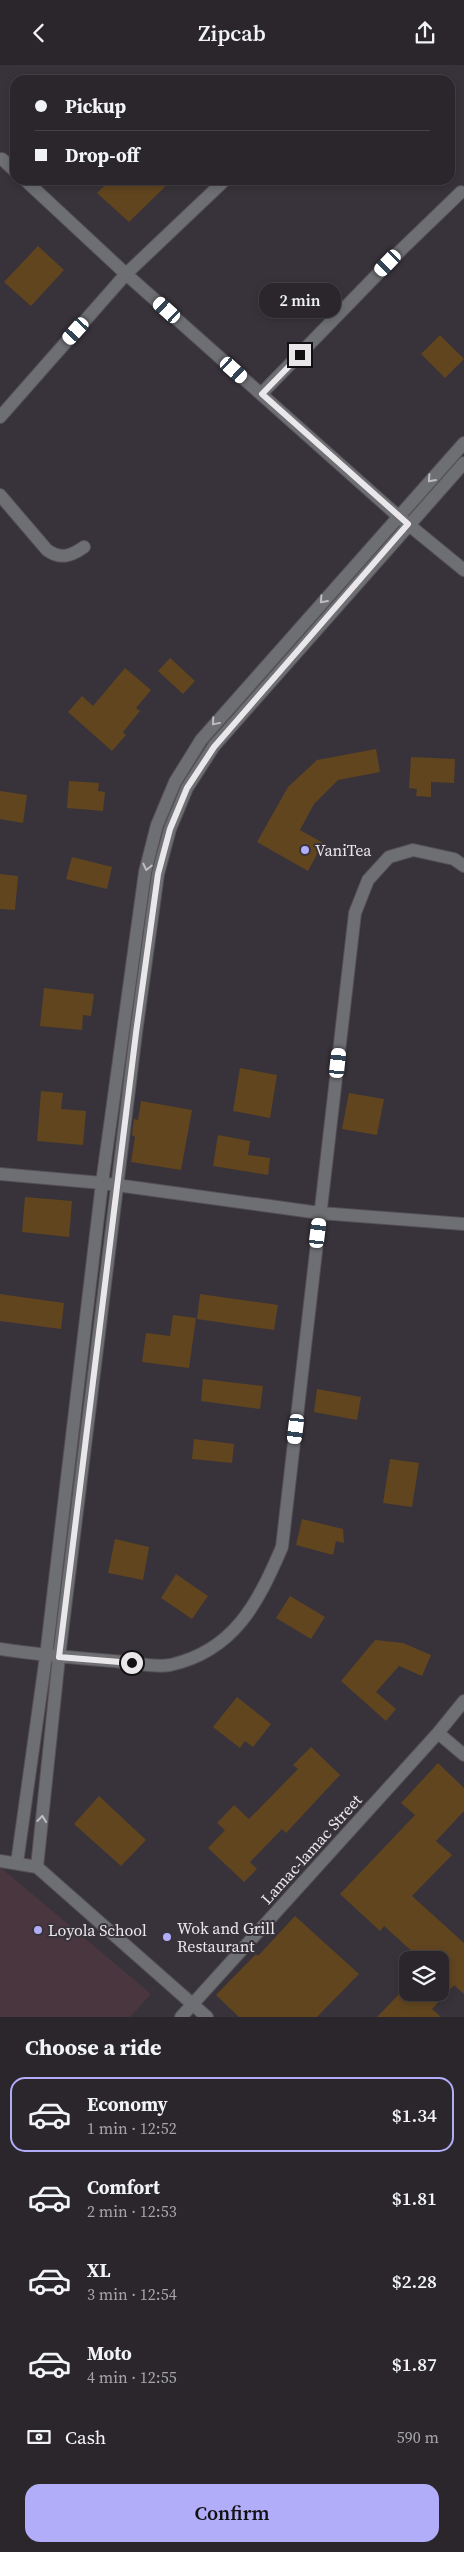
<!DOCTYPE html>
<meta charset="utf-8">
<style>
body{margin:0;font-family:"Source Serif 4",serif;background:#322e34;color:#f1f3f6;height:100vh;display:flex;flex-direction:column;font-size:19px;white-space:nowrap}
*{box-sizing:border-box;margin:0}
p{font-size:16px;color:#a5a5a9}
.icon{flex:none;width:28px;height:28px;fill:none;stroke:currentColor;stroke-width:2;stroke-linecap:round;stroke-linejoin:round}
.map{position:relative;height:1952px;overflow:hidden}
.drawer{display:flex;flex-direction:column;background:#2a262c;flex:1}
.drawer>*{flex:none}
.guide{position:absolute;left:10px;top:10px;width:445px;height:110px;border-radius:15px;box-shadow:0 2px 8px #0003,0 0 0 1px #464348;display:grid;align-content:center;height:110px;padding:0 25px;background:#2a262c}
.buttons{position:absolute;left:399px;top:1886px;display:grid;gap:10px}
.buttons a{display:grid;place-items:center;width:50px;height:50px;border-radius:10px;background:#2a262c;box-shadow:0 2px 8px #0003,0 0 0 1px #464348;font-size:25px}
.end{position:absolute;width:22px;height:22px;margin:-11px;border:6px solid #eae7eb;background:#111;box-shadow:0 0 0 2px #111}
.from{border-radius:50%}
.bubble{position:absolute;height:35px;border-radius:15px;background:#2a262c;box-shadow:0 2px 8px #0003,0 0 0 1px #464348;font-size:16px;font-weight:600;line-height:35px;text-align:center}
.car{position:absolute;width:15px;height:30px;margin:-15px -8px;border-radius:6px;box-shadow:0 0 4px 1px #0007;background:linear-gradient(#fff 24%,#345 0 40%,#fff 0 76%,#345 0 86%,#fff 0)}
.guide b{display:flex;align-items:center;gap:18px;height:48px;font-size:19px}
.guide b+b{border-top:1px solid #464348}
.guide i{width:12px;height:12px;background:#f1f3f6}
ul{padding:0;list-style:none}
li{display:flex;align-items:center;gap:15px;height:75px;margin:0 10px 8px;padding:0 15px;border:2px solid transparent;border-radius:15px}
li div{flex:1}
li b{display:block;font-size:19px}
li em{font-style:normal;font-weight:600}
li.selected{border-color:#b2adf9}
li>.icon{width:45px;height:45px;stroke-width:1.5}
h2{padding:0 25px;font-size:22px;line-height:60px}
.pay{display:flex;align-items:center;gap:12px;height:55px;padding:0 25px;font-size:19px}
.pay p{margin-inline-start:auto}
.action{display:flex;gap:10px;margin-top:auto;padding:10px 25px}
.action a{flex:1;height:58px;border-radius:15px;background:#b2adf9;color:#111;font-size:20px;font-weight:600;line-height:58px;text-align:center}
header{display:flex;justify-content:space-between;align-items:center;height:65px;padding:0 25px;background:#2a262c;font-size:22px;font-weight:600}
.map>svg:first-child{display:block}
.education{fill:#4a363e}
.building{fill:#60451f}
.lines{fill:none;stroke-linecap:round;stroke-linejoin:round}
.street-casing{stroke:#545056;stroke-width:14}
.street{stroke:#6e6f73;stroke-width:12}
.oneway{stroke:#bfbdc1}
.route{stroke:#eae7eb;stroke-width:6}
.poi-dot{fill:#b2adf9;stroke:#38333a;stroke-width:2}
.labels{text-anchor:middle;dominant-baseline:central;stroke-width:4;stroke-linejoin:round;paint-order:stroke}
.poi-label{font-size:16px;fill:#eae7eb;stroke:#38333a;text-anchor:start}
.street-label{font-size:16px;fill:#eae7eb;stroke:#38333a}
</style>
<header><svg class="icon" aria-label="back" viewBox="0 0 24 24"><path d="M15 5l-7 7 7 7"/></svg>Zipcab<svg class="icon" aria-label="share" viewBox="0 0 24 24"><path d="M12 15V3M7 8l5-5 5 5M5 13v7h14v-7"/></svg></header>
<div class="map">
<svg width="464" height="1952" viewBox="0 0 464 1952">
<rect width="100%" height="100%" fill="#38333a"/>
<path class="education" d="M 0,1802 L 151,1929 L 130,1952 L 0,1952 Z"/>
<path class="building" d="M 110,115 L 172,115 L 129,157 L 97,128 Z
M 38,181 L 64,205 L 31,241 L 4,217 Z
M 440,270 L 464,294 L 445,313 L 421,289 Z
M 170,593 L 195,616 L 183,629 L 158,606 Z
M 125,603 L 151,625 L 136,643 L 140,646 L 123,667 L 126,670 L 112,686 L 68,647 L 82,631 L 93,641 Z
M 376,684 L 380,707 L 338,715 L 314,739 L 300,765 L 323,778 L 308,806 L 257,777 L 288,722 L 317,695 Z
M 411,692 L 455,694 L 454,718 L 431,717 L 431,732 L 416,731 L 417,724 L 409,723 Z
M 69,716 L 99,718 L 98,726 L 105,727 L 103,746 L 67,743 Z
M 0,726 L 27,730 L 23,758 L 0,754 Z
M 72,792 L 112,802 L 107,824 L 66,814 Z
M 0,809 L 18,811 L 15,845 L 0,844 Z
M 44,923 L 94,929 L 91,951 L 83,950 L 82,965 L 40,961 Z
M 240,1003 L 277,1010 L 270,1053 L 233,1046 Z
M 41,1026 L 63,1028 L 61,1044 L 86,1046 L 83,1080 L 37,1076 Z
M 349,1028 L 384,1034 L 377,1070 L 342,1064 Z
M 141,1036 L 192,1045 L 181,1105 L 131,1097 L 135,1072 L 132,1070 L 133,1060 L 134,1054 L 138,1055 Z
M 218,1070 L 250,1076 L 248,1090 L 270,1093 L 268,1110 L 213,1101 Z
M 25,1132 L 72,1136 L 69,1172 L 22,1167 Z
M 0,1229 L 64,1238 L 61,1264 L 0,1256 Z
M 200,1229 L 278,1240 L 274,1265 L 197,1254 Z
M 173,1250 L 196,1253 L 189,1303 L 142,1297 L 146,1268 L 170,1271 Z
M 203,1314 L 263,1321 L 260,1344 L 201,1336 Z
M 317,1324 L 361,1332 L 357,1355 L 314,1347 Z
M 194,1374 L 234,1379 L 232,1398 L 192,1394 Z
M 390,1394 L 419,1398 L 412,1442 L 383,1438 Z
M 302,1454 L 343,1464 L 344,1478 L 336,1476 L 333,1490 L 296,1480 Z
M 115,1474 L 149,1482 L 143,1515 L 108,1508 Z
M 176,1509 L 208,1531 L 192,1554 L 161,1533 Z
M 290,1531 L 325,1552 L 311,1574 L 276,1553 Z
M 375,1575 L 403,1578 L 431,1590 L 422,1611 L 399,1601 L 376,1627 L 396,1644 L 386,1656 L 341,1616 Z
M 237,1632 L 271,1659 L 253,1682 L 245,1676 L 240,1683 L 213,1662 Z
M 311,1682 L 340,1710 L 286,1768 L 282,1764 L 250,1797 L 257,1804 L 244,1817 L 208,1783 L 225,1765 L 217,1758 L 234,1740 L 249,1754 L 298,1704 L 293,1700 Z
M 438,1698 L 464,1723 L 464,1746 L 436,1776 L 452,1790 L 412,1831 L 464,1878 L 464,1929 L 454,1920 L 432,1944 L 441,1952 L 377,1952 L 400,1928 L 440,1928 L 440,1895 L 409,1895 L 415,1889 L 384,1861 L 380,1866 L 340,1829 L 415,1750 L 401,1738 Z
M 99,1731 L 146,1775 L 121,1801 L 74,1759 Z
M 295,1851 L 359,1909 L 317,1952 L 239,1952 L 216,1930 L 256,1889 L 258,1891 Z"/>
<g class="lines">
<defs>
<path id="street" d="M 2,94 L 15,106
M 25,115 L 126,209 L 225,115
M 261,329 L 401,185 L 461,127
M 0,352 L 126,209 L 398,451 L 464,505
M 0,430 L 47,485 C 61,495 71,491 84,482
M 0,1109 L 102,1118 L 320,1148 L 464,1159
M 0,1584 C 38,1590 75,1593 113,1596 C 130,1597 153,1603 170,1600 C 234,1586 258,1538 282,1482 L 355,848 L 368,815 L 389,792 L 413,785 L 454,794 L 464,801
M 438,1668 L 464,1690
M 0,1796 L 37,1802 L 207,1952
M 17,1798 L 46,1591 L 102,1118 L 145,807 L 157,760 L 175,717 L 201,675 L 464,378
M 37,1802 L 59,1592 L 136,968 L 158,809 L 170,764 L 187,723 L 214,681 L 464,398
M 181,1952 L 438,1668 L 464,1636"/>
</defs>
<use href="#street" class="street-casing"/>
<use href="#street" class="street"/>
</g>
<defs><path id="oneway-chevron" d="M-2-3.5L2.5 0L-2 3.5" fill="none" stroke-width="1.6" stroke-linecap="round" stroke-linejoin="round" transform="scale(1.25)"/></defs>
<g class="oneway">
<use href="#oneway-chevron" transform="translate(431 414) rotate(132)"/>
<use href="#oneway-chevron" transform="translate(323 535) rotate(132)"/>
<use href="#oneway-chevron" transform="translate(215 657) rotate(130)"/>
<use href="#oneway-chevron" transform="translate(147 802) rotate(103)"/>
<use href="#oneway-chevron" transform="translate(42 1754) rotate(-84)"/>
</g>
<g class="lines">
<path class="route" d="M 132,1598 L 59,1592 L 136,968 L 158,809 L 170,764 L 187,723 L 214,682 L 408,459 L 262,329 L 300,290"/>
</g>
<g class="poi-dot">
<circle cx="305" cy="785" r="5"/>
<circle cx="38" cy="1865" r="5"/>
<circle cx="167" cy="1872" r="5"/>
</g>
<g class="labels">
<g class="poi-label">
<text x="315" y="785">VaniTea</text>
<text x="177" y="1863">Wok and Grill<tspan x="177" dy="18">Restaurant</tspan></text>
<text x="48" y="1865">Loyola School</text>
</g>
<g class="street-label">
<text transform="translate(311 1784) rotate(-48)">Lamac-lamac Street</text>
</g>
</g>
</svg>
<div class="buttons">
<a><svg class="icon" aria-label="layers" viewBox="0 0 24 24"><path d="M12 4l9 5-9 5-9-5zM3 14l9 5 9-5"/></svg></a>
</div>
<i class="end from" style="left:132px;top:1598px"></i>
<i class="end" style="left:300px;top:290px"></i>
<div class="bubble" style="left:259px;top:218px;width:82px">2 min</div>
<i class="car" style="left:388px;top:198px;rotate:224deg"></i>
<i class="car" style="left:167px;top:245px;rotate:312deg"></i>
<i class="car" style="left:76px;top:266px;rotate:222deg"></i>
<i class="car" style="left:234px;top:305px;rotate:132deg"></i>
<i class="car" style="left:338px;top:998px;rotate:6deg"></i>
<i class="car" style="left:318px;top:1168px;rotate:7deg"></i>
<i class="car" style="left:296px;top:1364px;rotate:187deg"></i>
<div class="guide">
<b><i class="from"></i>Pickup</b>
<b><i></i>Drop-off</b>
</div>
</div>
<section class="drawer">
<h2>Choose a ride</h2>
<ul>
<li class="selected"><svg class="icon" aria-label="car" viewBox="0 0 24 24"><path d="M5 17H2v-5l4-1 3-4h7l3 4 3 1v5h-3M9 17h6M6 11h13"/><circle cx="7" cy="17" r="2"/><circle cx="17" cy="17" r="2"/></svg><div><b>Economy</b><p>1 min · 12:52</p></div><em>$1.34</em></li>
<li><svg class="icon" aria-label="car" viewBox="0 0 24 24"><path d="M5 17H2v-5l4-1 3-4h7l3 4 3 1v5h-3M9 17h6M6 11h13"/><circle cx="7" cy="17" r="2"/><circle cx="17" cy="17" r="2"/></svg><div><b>Comfort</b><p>2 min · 12:53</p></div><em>$1.81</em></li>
<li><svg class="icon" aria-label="car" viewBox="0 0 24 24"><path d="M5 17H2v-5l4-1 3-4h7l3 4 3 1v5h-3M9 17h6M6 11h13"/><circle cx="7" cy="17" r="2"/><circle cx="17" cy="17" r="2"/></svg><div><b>XL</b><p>3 min · 12:54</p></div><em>$2.28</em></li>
<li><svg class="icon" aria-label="car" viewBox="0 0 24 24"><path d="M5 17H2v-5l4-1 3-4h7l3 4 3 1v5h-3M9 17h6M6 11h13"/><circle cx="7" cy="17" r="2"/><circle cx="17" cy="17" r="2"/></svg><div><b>Moto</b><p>4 min · 12:55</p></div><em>$1.87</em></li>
</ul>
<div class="pay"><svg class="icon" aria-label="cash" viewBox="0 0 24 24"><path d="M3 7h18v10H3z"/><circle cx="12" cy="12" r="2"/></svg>Cash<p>590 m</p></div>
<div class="action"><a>Confirm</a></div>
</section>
